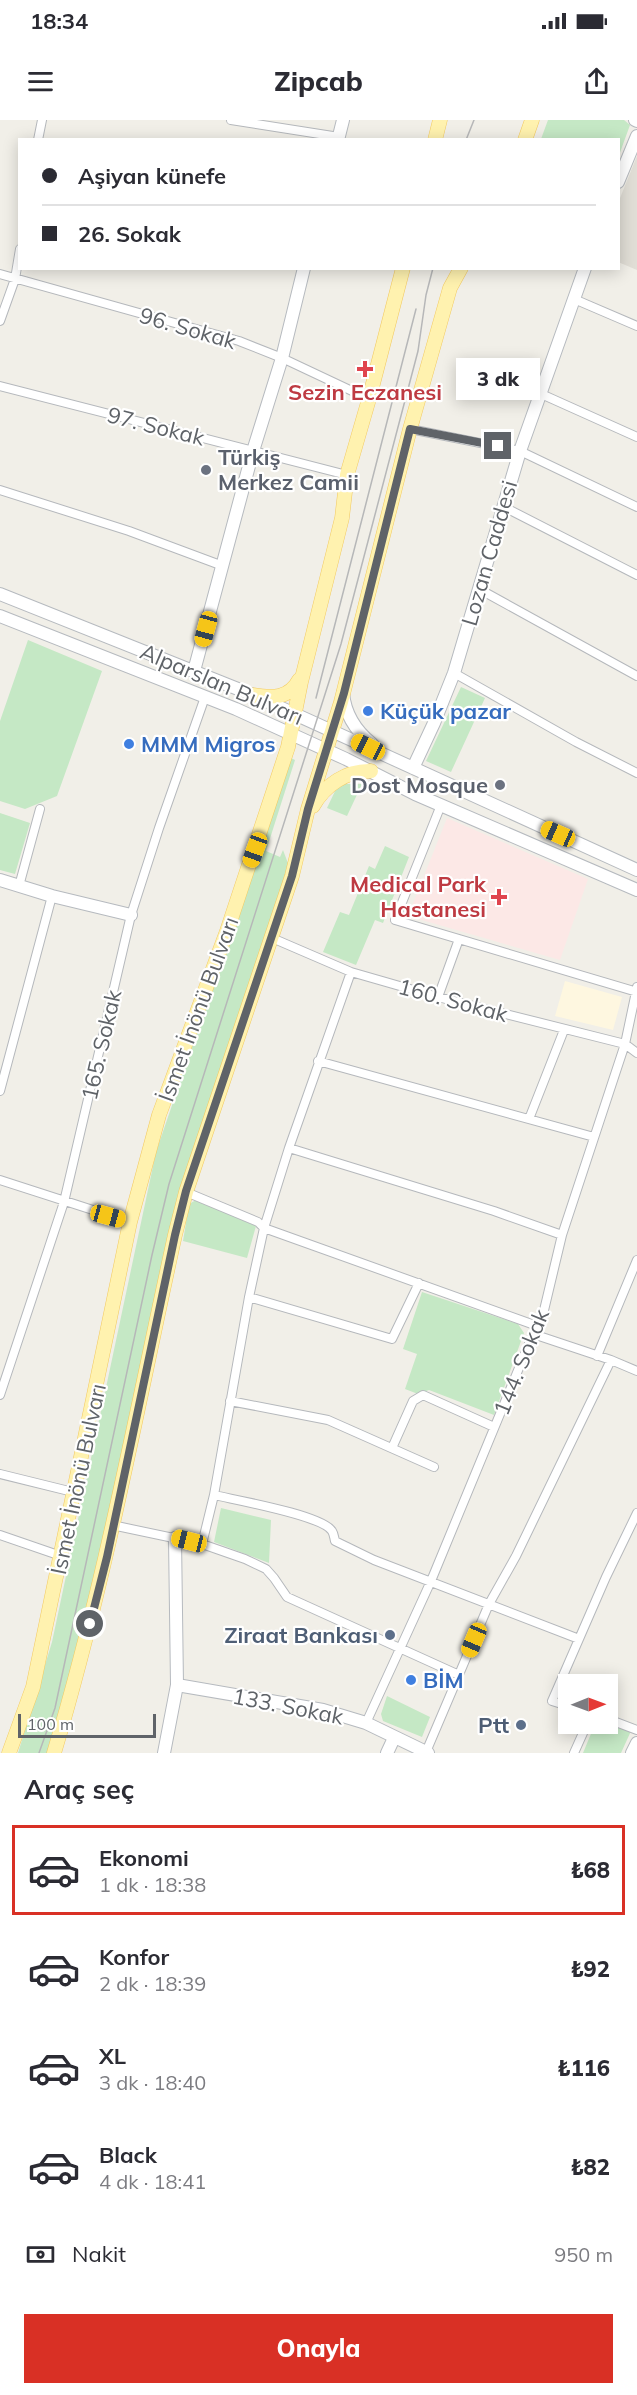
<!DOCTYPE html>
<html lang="tr">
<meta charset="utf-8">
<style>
body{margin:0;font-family:Mulish,sans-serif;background:#f7f7f7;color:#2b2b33;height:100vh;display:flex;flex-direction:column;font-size:22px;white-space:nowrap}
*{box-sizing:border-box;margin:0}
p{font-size:20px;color:#7c7c81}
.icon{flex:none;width:33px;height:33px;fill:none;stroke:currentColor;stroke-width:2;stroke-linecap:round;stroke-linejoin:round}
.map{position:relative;height:1633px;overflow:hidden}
.panel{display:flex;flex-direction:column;background:#fff;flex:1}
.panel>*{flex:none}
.top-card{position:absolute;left:18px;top:18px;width:602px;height:132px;border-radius:0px;box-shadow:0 3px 15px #0003;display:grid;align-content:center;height:132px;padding:0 24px;background:#fff}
.needle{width:39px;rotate:89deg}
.tools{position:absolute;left:558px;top:1554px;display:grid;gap:12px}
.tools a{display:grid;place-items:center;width:60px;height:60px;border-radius:0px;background:#fff;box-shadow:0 3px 15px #0003;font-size:30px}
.scale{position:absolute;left:18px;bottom:15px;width:138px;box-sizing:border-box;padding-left:6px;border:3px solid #5f6368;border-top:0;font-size:16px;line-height:21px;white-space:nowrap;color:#5f6368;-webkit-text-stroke:4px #fff;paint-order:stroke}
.end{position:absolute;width:27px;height:27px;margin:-14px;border:8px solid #5f6368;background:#fff;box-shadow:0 0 0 3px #fff}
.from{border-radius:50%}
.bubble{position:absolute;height:42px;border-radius:0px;background:#fff;box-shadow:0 3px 15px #0003;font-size:20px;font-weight:800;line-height:42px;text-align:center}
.car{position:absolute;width:18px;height:36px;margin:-18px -9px;border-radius:8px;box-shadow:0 0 4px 2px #0007;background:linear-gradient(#f5c518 24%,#345 0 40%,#f5c518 0 76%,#345 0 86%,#f5c518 0)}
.top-card b{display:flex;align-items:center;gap:21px;height:57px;font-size:22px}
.top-card b+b{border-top:2px solid #e1e1e2}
.top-card i{width:15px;height:15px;background:#2b2b33}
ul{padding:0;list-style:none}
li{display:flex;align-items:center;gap:18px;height:90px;margin:0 12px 9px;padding:0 12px;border:3px solid transparent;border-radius:0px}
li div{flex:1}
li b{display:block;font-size:22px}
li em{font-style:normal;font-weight:800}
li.active{border-color:#d93025}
li>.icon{width:54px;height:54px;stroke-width:1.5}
h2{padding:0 24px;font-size:27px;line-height:72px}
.pay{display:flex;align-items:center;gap:15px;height:66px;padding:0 24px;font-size:22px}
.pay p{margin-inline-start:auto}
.cta{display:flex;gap:12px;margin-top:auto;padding:12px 24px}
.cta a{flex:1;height:69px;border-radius:0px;background:#d93025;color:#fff;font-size:24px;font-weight:800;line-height:69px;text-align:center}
.status{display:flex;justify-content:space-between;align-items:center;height:42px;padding:0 30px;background:#fff;direction:ltr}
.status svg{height:16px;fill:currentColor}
header{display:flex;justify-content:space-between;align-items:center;height:78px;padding:0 24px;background:#fff;font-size:27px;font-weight:800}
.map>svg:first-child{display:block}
.commercial{fill:#fef7e0}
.education{fill:#e1ded6}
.medical{fill:#fce8e6}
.green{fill:#c5e8c5}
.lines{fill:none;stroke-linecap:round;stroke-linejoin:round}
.street-casing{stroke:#b5b8bc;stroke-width:10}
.secondary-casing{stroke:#b6babf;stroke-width:14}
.primary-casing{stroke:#f2c960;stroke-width:15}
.street{stroke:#fff;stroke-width:8}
.secondary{stroke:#fff;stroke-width:12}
.primary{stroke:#fff2af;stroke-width:14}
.tram{stroke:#b6b7b8;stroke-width:1.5}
.route{stroke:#5f6368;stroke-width:8}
.health-dot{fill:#e0444e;stroke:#fff;stroke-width:2}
.worship-dot{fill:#6b7280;stroke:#fff;stroke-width:2}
.shop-dot{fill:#3f7fe0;stroke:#fff;stroke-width:2}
.service-dot{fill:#5c6f8a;stroke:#fff;stroke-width:2}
.labels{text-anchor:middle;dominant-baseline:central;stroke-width:4.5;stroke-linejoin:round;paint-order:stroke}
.street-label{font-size:22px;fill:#5f6368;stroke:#fff}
.health-label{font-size:22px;font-weight:bold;fill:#be3a42;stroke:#fff}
.worship-label{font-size:22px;font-weight:bold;fill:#5b616d;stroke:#fff;text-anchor:start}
.shop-label{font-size:22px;font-weight:bold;fill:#366cbe;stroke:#fff;text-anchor:start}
.service-label{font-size:22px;font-weight:bold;fill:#4e5e75;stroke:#fff;text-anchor:end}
</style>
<div class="status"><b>18:34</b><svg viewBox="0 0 49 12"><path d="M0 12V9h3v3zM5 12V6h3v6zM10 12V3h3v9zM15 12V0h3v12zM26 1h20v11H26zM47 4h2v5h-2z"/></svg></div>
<header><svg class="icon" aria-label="menu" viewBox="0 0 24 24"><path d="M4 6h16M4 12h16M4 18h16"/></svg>Zipcab<svg class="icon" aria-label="share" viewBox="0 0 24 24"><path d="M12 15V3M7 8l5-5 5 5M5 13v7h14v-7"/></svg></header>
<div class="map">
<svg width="637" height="1633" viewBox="0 0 637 1633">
<rect width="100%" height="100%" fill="#f1efe8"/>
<path class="commercial" d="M 565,861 L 622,877 L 613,910 L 555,896 Z"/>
<path class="education" d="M 637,36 L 637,150 L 618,142 L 618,83 Z"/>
<path class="medical" d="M 447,698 L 588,759 L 560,840 L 408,796 Z"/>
<path class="green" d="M 548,0 L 624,0 L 630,5 L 618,38 L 618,20 L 541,19 Z
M 28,520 L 102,551 L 57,676 L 25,689 L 0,681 L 0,601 Z
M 461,567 L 485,578 L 451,652 L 426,641 Z
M 291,638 L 295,640 L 266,731 L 280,737 L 283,730 L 289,746 L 187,1049 L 55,1633 L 18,1633 L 52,1522 L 156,1032 Z
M 345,664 L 362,664 L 347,696 L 327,688 L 336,669 Z
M 0,693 L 30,703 L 15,754 L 0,750 Z
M 385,726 L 409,737 L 383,803 L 375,800 L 356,845 L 323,832 L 340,792 L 349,795 L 369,746 L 375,749 Z
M 196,1080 L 256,1106 L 247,1138 L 183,1121 L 189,1084 Z
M 422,1172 L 518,1204 L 524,1213 L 494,1295 L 429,1270 L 418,1274 L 405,1269 L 417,1234 L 403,1229 Z
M 221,1388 L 271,1400 L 269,1443 L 214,1422 Z
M 387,1576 L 430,1597 L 422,1617 L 383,1601 L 381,1594 Z
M 608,1603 L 631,1611 L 621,1633 L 583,1633 L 595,1604 Z"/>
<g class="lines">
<defs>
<path id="street" d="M 231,0 L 339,17
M 38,20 L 42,0
M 0,154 L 239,221 L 282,238 L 369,279
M 574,179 L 637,206
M 0,201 L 15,159 L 20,129
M 0,266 L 347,355
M 539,273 L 637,317
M 410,309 L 520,331 L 637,387
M 0,370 L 129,411 L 223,446
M 502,386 L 637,455
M 479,469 L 637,556
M 454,553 L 576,622 L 637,653
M 441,685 L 395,800 L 637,872
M 19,766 L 40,689
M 272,818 L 351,852 L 438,877 L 625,924 L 637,933
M 438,877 L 459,819
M 318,941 L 594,1017
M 0,971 L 52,776
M 529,999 L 564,910
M 289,1028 L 494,1091 L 562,1115
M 0,1060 L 130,1102
M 186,1072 L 258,1102 L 264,1108 L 289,1028 L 351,852
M 249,1177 L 392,1219 L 419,1163
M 533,1214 L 611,1240 L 637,1251
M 597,1236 L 637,1140
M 0,1275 L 64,1082 L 131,795 L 159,708 L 205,577
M 230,1281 L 328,1300 L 434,1347
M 392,1328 L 413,1281 L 423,1275 L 494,1307
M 0,1354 L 73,1372
M 214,1375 L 249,1177 L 264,1108 L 540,1207
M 112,1405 L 202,1424 L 245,1439 L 266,1449 L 274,1458 L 287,1477 L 459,1555
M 0,1415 L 61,1436
M 202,1424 L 214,1375 C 235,1380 322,1395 332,1411 C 334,1414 334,1417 335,1421 L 374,1440 L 579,1519
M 568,1586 L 552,1581 L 606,1457 L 637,1393
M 608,1599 L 637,1610
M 366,1603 L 431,1461 L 533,1214 L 540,1207 L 562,1115 L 625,924 L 637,867
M 426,1632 L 489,1484 L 516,1436 L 611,1240
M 574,1633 L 587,1604"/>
<path id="secondary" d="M 635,0 L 637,1
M 338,20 L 343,0
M 618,62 L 637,16
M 0,474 L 253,575 L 637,750
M 0,496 L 236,589 L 346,639 L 415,674 L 637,770
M 194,551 L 253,331 L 282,238 L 304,148
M 343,573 C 345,595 356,611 372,624
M 413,648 L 434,603 L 454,553 L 520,331 L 585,148
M 0,760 L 52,776 L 131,795
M 177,1565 L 323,1590 L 366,1603 L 428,1633
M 164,1633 L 177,1565 L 175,1418
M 387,1633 L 394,1618
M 632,1633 L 637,1623"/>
<path id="primary" d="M 435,20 L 440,0
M 525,20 L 532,0
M 253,575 C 272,578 289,579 299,560
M 313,686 C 325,665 347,650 371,651
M 9,1633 L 33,1567 L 130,1102 L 159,995 L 227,811 L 288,627 L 301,562 L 342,398 L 347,355 L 369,279 L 403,148
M 54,1633 C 105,1463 137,1288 175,1115 L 186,1072 L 292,756 L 308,689 L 341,582 L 410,309 L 450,168 L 461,148"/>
</defs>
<use href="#street" class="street-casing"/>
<use href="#secondary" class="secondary-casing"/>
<use href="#primary" class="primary-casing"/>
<use href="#street" class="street"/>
<use href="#secondary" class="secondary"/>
<use href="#primary" class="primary"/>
<path class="tram" d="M 466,20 L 474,0
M 316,578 L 416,189
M 39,1633 L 55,1588 L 152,1135 L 169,1064 L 341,524 L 418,231 L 426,175 L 433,148"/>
</g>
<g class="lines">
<path class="route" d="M 90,1504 L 107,1437 L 175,1115 L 186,1071 L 292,756 L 308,689 L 344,573 L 410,309 L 498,326"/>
</g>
<g class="health-dot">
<path d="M362 240h6v6h6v6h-6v6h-6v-6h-6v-6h6z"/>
<path d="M496 768h6v6h6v6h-6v6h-6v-6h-6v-6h6z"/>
</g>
<g class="worship-dot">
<circle cx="206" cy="350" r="6"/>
<circle cx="500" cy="665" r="6"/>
</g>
<g class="shop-dot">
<circle cx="368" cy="591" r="6"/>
<circle cx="129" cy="624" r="6"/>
<circle cx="411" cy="1560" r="6"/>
</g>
<g class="service-dot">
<circle cx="390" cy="1515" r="6"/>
<circle cx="521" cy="1605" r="6"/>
</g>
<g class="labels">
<g class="street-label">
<text transform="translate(188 208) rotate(16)">96. Sokak</text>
<text transform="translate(156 306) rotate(14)">97. Sokak</text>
<text transform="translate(489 433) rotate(-74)">Lozan Caddesi</text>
<text transform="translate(222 564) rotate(23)">Alparslan Bulvarı</text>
<text transform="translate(453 880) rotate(15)">160. Sokak</text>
<text transform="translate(198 889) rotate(-70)">İsmet İnönü Bulvarı</text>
<text transform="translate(101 925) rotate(-77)">165. Sokak</text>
<text transform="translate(521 1242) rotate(-68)">144. Sokak</text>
<text transform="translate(78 1359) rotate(-78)">İsmet İnönü Bulvarı</text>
<text transform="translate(288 1586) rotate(11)">133. Sokak</text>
</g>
<g class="health-label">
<text x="365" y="272">Sezin Eczanesi</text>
<text x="486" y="764" text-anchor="end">Medical Park<tspan x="486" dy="25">Hastanesi</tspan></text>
</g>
<g class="worship-label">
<text x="218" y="337">Türkiş<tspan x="218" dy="25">Merkez Camii</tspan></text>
<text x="488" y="665" text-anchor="end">Dost Mosque</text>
</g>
<g class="shop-label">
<text x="380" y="591">Küçük pazar</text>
<text x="141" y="624">MMM Migros</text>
<text x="423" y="1560">BİM</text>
</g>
<g class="service-label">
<text x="378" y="1515">Ziraat Bankası</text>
<text x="509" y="1605">Ptt</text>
</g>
</g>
</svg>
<div class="tools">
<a><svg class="needle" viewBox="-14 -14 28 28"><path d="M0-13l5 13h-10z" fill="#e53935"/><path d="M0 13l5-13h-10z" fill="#7c7c81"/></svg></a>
</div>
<div class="scale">100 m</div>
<i class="end from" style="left:90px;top:1504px"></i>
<i class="end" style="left:498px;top:326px"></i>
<div class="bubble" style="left:456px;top:238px;width:84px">3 dk</div>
<i class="car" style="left:206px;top:509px;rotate:195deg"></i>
<i class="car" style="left:368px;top:627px;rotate:296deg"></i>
<i class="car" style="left:558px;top:714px;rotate:294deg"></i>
<i class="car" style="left:255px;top:730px;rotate:200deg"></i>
<i class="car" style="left:108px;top:1096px;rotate:105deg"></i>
<i class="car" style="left:189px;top:1421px;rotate:284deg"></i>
<i class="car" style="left:474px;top:1520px;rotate:203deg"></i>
<div class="top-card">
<b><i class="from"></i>Aşiyan künefe</b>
<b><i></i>26. Sokak</b>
</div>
</div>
<section class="panel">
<h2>Araç seç</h2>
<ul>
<li class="active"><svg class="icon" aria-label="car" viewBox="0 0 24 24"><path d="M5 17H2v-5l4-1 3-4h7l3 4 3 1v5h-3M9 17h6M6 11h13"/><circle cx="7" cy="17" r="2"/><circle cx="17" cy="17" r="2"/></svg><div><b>Ekonomi</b><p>1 dk · 18:38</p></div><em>₺68</em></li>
<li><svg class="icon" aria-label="car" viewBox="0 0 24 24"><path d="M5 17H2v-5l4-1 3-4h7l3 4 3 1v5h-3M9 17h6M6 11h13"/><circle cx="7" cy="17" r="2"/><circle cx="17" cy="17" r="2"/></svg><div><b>Konfor</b><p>2 dk · 18:39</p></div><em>₺92</em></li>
<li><svg class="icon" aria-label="car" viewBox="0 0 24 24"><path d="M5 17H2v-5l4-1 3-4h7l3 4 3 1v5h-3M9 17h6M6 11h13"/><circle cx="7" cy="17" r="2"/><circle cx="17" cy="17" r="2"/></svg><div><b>XL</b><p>3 dk · 18:40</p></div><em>₺116</em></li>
<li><svg class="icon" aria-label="car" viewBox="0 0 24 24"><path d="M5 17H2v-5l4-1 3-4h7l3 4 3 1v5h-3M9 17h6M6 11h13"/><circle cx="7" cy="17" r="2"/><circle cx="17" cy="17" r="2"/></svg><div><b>Black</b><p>4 dk · 18:41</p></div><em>₺82</em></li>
</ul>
<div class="pay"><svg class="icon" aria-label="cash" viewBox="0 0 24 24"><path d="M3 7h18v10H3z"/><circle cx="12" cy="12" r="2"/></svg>Nakit<p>950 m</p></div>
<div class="cta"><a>Onayla</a></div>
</section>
